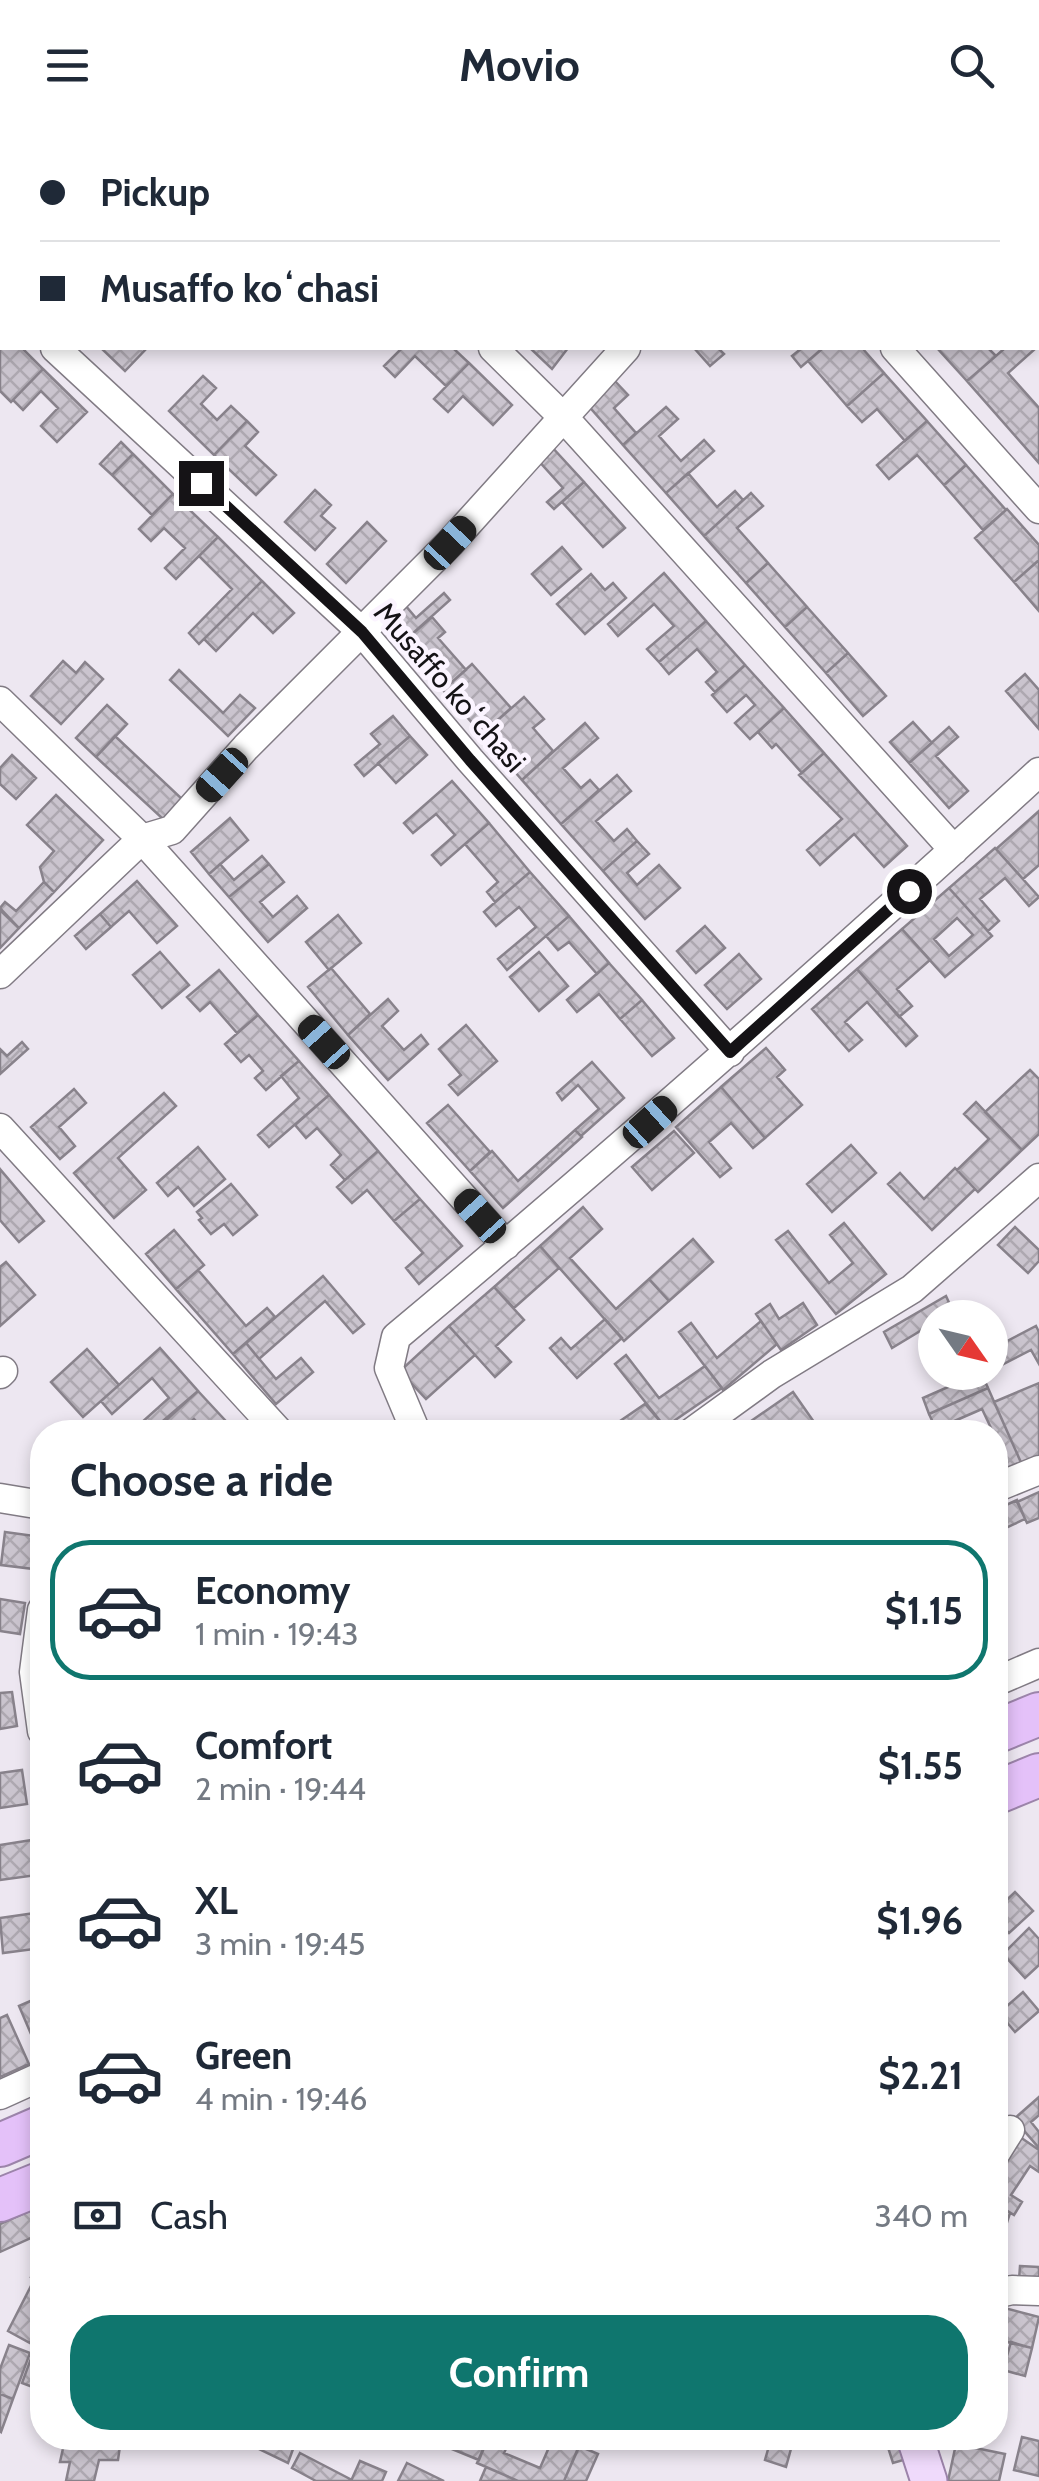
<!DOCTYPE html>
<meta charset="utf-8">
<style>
body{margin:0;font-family:Cabin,sans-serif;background:#f6f6f7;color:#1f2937;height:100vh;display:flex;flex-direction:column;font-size:38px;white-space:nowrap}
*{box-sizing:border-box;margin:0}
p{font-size:32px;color:#747a83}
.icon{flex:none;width:55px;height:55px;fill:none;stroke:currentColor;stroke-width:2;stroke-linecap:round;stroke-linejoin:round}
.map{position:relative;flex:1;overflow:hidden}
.details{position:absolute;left:30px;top:1290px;width:978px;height:1030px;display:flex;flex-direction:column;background:#fff;border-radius:40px;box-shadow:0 5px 15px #0003}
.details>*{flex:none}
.banner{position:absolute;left:0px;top:0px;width:1040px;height:220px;box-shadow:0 5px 15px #0003;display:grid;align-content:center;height:220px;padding:0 40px;background:#fff}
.needle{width:65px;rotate:124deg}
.fabs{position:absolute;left:918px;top:1170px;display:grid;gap:20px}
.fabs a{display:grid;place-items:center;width:90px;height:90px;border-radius:50%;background:#fff;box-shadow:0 5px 15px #0003;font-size:50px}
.end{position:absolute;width:45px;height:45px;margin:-22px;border:12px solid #151316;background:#fff;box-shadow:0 0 0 5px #fff}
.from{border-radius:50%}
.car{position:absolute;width:30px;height:60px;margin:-30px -15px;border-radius:12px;box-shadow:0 0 8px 2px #0007;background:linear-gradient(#222 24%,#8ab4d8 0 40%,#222 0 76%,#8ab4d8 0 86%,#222 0)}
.banner b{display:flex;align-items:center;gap:35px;height:95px;font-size:38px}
.banner b+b{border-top:2px solid #e0e1e3}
.banner i{width:25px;height:25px;background:#1f2937}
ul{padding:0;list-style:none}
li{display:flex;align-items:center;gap:30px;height:140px;margin:0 20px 15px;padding:0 20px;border:5px solid transparent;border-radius:40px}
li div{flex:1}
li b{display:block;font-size:38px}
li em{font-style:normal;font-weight:700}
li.selected{border-color:#0f766e}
li>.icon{width:90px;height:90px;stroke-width:1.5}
h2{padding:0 40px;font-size:45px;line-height:120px}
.pay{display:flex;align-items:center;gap:25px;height:110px;padding:0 40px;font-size:38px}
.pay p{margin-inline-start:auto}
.primary-button{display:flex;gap:20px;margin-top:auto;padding:20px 40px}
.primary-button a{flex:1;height:115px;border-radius:40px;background:#0f766e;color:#fff;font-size:40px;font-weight:700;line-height:115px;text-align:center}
header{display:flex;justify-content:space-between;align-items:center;height:130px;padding:0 40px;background:#fff;font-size:45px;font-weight:700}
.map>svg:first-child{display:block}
.building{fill:url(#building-cross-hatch);stroke:#88828b;stroke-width:2.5;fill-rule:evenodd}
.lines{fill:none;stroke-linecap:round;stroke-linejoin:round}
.minor-casing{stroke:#817b84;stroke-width:31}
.major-casing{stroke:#9c84aa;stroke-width:39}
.highway-casing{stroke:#9c84aa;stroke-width:46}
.minor{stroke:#fff;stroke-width:28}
.major{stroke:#efdafb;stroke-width:35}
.highway{stroke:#e4c1f9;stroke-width:42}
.route{stroke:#151316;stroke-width:12}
.labels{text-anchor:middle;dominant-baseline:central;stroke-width:9;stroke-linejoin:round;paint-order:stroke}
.street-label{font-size:30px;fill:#151316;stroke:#fbf4ff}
</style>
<header><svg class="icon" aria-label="menu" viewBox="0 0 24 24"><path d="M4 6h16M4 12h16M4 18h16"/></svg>Movio<svg class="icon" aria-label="search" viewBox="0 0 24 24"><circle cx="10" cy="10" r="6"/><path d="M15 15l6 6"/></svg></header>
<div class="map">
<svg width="1039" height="2351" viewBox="0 0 1039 2351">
<defs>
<pattern id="building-cross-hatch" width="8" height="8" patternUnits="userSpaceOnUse" patternTransform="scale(2.5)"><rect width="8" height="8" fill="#cac4ce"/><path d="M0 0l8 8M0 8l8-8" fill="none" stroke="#ada8b0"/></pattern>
</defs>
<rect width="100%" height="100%" fill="#ede7f1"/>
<path class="building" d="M 0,196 L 2,218 L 22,218 L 43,239 L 11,272 L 0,261 Z
M 101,218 L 147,218 L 125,241 Z
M 402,218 L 453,218 L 469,233 L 446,256 L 415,226 L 395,247 L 384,236 Z
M 530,218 L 568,218 L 552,239 Z
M 694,218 L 718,218 L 724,224 L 710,236 Z
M 802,218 L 823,218 L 801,237 L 792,226 Z
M 823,218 L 862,218 L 884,243 L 847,276 L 808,231 Z
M 937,218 L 988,218 L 996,226 L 967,251 Z
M 1005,218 L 1036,218 L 1008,243 L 1039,278 L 1039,333 L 967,251 Z
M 469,233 L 512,275 L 493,295 L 463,266 L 448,282 L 434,269 Z
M 43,239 L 87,282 L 57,312 L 41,296 L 58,278 L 41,261 L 23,280 L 13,270 Z
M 884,243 L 927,291 L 905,311 L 877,279 L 862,292 L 847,276 Z
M 203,246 L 216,258 L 201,274 L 217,290 L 231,276 L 247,291 L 214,325 L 169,281 Z
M 613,249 L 628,265 L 614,278 L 636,303 L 623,315 L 586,273 Z
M 666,277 L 678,289 L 659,306 L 681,331 L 704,310 L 714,321 L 666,363 L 623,315 Z
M 247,291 L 258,302 L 245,316 L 276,345 L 256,365 L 214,325 Z
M 927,291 L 966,335 L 944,355 L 917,325 L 889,349 L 877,335 Z
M 121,312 L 133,324 L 112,345 L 100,334 Z
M 551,316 L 584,352 L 554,379 L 547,372 L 563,358 L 537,329 Z
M 133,324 L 173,364 L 152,385 L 112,345 Z
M 966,335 L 1006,380 L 983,400 L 944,355 Z
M 688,343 L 717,377 L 735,361 L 743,370 L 704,406 L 666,363 Z
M 584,352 L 625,398 L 603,417 L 562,372 Z
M 315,360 L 331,375 L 321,386 L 335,398 L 315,420 L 285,392 Z
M 751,363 L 763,376 L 737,398 L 768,433 L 746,453 L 704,406 Z
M 173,364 L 218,407 L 176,449 L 165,438 L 185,418 L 164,398 L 151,411 L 139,399 Z
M 1007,379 L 1039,415 L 1039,430 L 1014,452 L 975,408 Z
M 367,392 L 386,411 L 346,453 L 327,434 Z
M 218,407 L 262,451 L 199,514 L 189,503 L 232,459 L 199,426 Z
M 562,417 L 581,439 L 551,465 L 532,444 Z
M 1039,430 L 1039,481 L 1014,452 Z
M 768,433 L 807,477 L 785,497 L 746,453 Z
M 664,443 L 706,491 L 659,532 L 647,519 L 674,496 L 654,474 L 618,506 L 608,494 Z
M 591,444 L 605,460 L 613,453 L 626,468 L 585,504 L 557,474 Z
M 262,451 L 294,483 L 273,503 L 253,483 L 216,521 L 204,509 Z
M 444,463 L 450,470 L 402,513 L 384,493 L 405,475 L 416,488 Z
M 807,477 L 848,523 L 826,543 L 785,497 Z
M 432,487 L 445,502 L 438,508 L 466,540 L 443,560 L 402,513 Z
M 706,491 L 745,535 L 715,562 L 706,552 L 717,542 L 697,519 L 669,544 L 659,532 Z
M 848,523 L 886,566 L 863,586 L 826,543 Z
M 63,531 L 76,543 L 85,532 L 103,549 L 61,594 L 31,566 Z
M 472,534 L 511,578 L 482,604 L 443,560 Z
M 745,535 L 784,578 L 750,609 L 735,593 L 755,575 L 746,565 L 727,582 L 712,565 Z
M 179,540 L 223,583 L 240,565 L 255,578 L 228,606 L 170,550 Z
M 1025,544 L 1039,560 L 1039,599 L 1006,561 Z
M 524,567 L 544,589 L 533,598 L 553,621 L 522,650 L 482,604 Z
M 107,575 L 127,594 L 96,627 L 76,608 Z
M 784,578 L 824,623 L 802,643 L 776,614 L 772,618 L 758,602 Z
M 393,586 L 410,606 L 364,646 L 355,635 L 380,614 L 371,604 Z
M 913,592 L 932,613 L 909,633 L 890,612 Z
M 585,593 L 598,608 L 563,638 L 581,658 L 590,650 L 599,660 L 561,694 L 522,650 Z
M 949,597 L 958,607 L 936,626 L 968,661 L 949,678 L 909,633 Z
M 115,606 L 182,669 L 163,689 L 96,627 Z
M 410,606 L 427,625 L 396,653 L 378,633 Z
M 824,623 L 907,716 L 884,737 L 854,704 L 820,735 L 807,720 L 842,689 L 799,645 Z
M 12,625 L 36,648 L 16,669 L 0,654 L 0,638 Z
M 617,645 L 631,661 L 596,691 L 614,711 L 627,699 L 637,711 L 603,741 L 561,694 Z
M 452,651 L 489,693 L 441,735 L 432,725 L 455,705 L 436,684 L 413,703 L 404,693 Z
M 56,665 L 103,710 L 54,762 L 44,752 L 40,737 L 54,721 L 27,695 Z
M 1039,681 L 1039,735 L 1023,749 L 996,719 Z
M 230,688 L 248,710 L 209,744 L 191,722 Z
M 489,693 L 530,742 L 495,772 L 487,762 L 498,752 L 465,714 Z
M 637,711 L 649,724 L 627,743 L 637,755 L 659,735 L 680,758 L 645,789 L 603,741 Z
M 995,718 L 1039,767 L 1029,776 L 1005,748 L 980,769 L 999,791 L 988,801 L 949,758 Z
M 262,726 L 269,734 L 229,767 L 209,744 L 220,734 L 234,750 Z
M 269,734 L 284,752 L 260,772 L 273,787 L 297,766 L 307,778 L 268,812 L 229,767 Z
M 530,742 L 569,786 L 507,840 L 498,829 L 536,797 L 519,777 L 496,796 L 484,782 Z
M 137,751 L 177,796 L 157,813 L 129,781 L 111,797 L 100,784 Z
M 44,752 L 54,762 L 19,798 L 0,778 L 5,772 L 16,781 Z
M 949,758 L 992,806 L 945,847 L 902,799 ZM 957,788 L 973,805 L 949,826 L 934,809 Z
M 0,780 L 19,798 L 0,818 Z
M 100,784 L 111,797 L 86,819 L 75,806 Z
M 338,785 L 361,813 L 329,840 L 306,812 Z
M 569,786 L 609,833 L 597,844 L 569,812 L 558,820 L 546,806 Z
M 705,796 L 725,818 L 696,843 L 677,821 Z
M 902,799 L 930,830 L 897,859 L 912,876 L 899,887 L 857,839 Z
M 160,822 L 189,855 L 162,878 L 133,845 Z
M 539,822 L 568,856 L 539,881 L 510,847 Z
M 739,824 L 761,849 L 727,879 L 705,855 Z
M 609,833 L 642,870 L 620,889 L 599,864 L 577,882 L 567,870 Z
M 331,838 L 370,884 L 348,905 L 308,857 Z
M 857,839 L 917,906 L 906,916 L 867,872 L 845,892 L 862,910 L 849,921 L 812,879 Z
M 219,840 L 258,885 L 237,903 L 210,872 L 200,881 L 187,867 Z
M 388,869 L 398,881 L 382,896 L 404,920 L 421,905 L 428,914 L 388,950 L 348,905 Z
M 642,870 L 674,908 L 652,926 L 620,889 Z
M 258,885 L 299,931 L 266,960 L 255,948 L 263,941 L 249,925 L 241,932 L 225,914 Z
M 466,895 L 497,931 L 458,965 L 449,955 L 461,945 L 439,919 Z
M 22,912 L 28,919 L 0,944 L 0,919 L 7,926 Z
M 766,918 L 785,940 L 777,947 L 802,975 L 765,1008 L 721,957 Z
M 299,931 L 329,965 L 269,1017 L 258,1005 L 299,968 L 281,946 Z
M 592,932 L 624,968 L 581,1006 L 575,1000 L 599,979 L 578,955 L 562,970 L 557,963 Z
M 1030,940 L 1039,949 L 1039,1004 L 1022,1020 L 985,982 Z
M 721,957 L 765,1008 L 753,1018 L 731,993 L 709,1012 L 731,1038 L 720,1047 L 676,997 Z
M 74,959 L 86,973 L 59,997 L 75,1016 L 60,1029 L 31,997 Z
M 164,963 L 176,976 L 118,1028 L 146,1060 L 114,1088 L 74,1043 Z
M 329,965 L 378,1021 L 345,1050 L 331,1035 L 341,1025 L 317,998 L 306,1008 L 295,995 Z
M 976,972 L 1022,1020 L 978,1062 L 957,1040 L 989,1009 L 964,984 Z
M 448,975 L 490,1022 L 470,1041 L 427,993 Z
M 575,1000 L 582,1007 L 503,1078 L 470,1041 L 492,1021 L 518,1051 Z
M 674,1001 L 694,1023 L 652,1060 L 632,1037 Z
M 851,1015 L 876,1043 L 832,1082 L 807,1054 Z
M 198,1017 L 225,1049 L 194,1076 L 178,1057 L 168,1066 L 157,1053 Z
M 378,1021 L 420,1069 L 394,1091 L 367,1060 L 352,1073 L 337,1057 Z
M 955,1038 L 975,1059 L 932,1100 L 888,1054 L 900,1043 L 924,1069 Z
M 0,1039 L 44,1091 L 19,1112 L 0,1090 Z
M 231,1054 L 257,1085 L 233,1105 L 224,1094 L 211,1104 L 199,1090 L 202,1088 L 197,1082 Z
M 420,1069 L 462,1116 L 419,1154 L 406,1138 L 423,1123 L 394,1091 Z
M 583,1077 L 602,1099 L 570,1128 L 616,1179 L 649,1149 L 669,1171 L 624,1211 L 540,1116 Z
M 844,1093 L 886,1144 L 836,1184 L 776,1110 L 788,1101 L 829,1153 L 853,1133 L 830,1105 Z
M 1015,1097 L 1039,1120 L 1039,1131 L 1028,1143 L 998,1115 Z
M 174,1100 L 204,1135 L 176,1159 L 146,1124 Z
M 693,1109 L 713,1132 L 669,1171 L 649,1149 Z
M 540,1116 L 559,1138 L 514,1178 L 494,1157 Z
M 6,1132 L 35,1165 L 0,1196 L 0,1137 Z
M 198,1140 L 246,1196 L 267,1178 L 275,1187 L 233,1224 L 176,1159 Z
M 323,1146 L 364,1194 L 353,1203 L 325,1171 L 259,1229 L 246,1213 Z
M 494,1157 L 524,1190 L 496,1216 L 511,1232 L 495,1247 L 449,1196 Z
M 946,1166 L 956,1188 L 935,1188 L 935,1192 L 892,1218 L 884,1202 Z
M 803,1173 L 817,1195 L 781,1220 L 756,1184 L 770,1174 L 779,1189 Z
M 605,1189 L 622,1208 L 577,1248 L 550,1218 L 561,1208 L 571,1219 Z
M 761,1191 L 777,1214 L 723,1260 L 679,1202 L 691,1193 L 717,1228 Z
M 449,1196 L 475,1225 L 426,1269 L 400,1241 Z
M 1036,1196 L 1039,1202 L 1039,1234 L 1031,1220 L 990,1241 L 990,1220 Z
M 246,1213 L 276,1249 L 301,1228 L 313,1242 L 276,1274 L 233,1224 Z
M 160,1218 L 198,1261 L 150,1302 L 141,1293 L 169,1268 L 152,1248 L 112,1284 L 101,1271 Z
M 87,1219 L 119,1255 L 83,1287 L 51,1252 Z
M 626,1225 L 659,1268 L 705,1236 L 722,1258 L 665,1297 L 615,1234 Z
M 961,1242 L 981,1242 L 988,1258 L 929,1284 L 923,1268 L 964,1250 Z
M 1039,1253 L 1039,1329 L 1023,1337 L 994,1272 Z
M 988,1258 L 1023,1337 L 995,1348 L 995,1302 L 980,1302 L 991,1298 L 982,1279 L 936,1299 L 929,1284 Z
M 198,1261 L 236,1302 L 206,1302 L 194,1289 L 180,1302 L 173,1302 L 164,1292 Z
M 793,1262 L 821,1302 L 804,1302 L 800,1297 L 792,1302 L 744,1302 L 741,1298 Z
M 645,1274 L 665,1297 L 656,1302 L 604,1302 Z
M 1039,1362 L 1039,1388 L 1027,1393 L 1017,1372 Z
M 1017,1370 L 1025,1389 L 995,1403 L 995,1380 Z
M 5,1402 L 42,1407 L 42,1440 L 1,1435 Z
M 995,1407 L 1006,1431 L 995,1436 Z
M 0,1469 L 25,1473 L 20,1504 L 0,1501 Z
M 12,1562 L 17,1596 L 0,1599 L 0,1563 Z
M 22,1640 L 27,1674 L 0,1678 L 0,1643 Z
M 32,1710 L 37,1745 L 0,1750 L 0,1715 Z
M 1015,1762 L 1033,1781 L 1009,1803 L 995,1788 L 995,1781 Z
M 42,1782 L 42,1818 L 3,1823 L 0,1788 Z
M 1029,1798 L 1039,1809 L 1039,1835 L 1025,1848 L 1003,1824 Z
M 1023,1862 L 1039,1881 L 1015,1902 L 999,1883 Z
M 42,1866 L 42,1924 L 40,1925 L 19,1876 Z
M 7,1885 L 29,1934 L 0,1947 L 0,1888 Z
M 1039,1967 L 1039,1985 L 1031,1992 L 1039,2002 L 1039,2018 L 1014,1989 Z
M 1020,2007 L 1039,2020 L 1039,2042 L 1030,2036 L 1011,2065 L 1022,2072 L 1014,2085 L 995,2073 L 995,2044 Z
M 995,2073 L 1010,2083 L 998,2121 L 995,2120 Z
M 38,2077 L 42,2089 L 42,2103 L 0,2122 L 0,2094 Z
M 42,2122 L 42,2152 L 31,2147 Z
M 1020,2136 L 1039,2137 L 1039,2151 L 1019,2150 Z
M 34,2150 L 42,2155 L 42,2190 L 30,2213 L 8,2201 Z
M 997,2176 L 1039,2187 L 1032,2218 L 995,2209 Z
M 1011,2212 L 1032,2218 L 1025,2246 L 1003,2240 Z
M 9,2215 L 30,2223 L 13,2269 L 0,2264 L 0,2239 Z
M 33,2223 L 42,2226 L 42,2252 L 38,2251 L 35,2258 L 22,2253 Z
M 0,2264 L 13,2269 L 1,2302 L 0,2301 Z
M 1022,2307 L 1039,2311 L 1039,2346 L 1014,2340 Z
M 236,2308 L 297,2308 L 288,2333 Z
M 425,2308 L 488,2308 L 479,2330 Z
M 488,2308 L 511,2308 L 504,2323 L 540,2338 L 553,2308 L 583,2308 L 564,2351 L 518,2351 L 477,2333 Z
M 885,2308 L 901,2308 L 907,2329 L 893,2333 Z
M 771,2309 L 792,2315 L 786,2337 L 765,2330 Z
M 64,2314 L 120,2316 L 118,2330 L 99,2330 L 94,2351 L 66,2351 L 70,2332 L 60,2332 Z
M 956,2314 L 1005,2324 L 999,2351 L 948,2351 Z
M 579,2316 L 598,2324 L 586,2351 L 564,2351 Z
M 300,2323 L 350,2349 L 349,2351 L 316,2351 L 292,2338 Z
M 360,2331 L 386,2342 L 382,2351 L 351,2351 Z
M 407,2333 L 444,2351 L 398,2351 Z
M 486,2337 L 518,2351 L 480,2351 Z"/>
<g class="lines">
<defs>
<path id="minor" d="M 269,0 L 272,2
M 700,0 L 703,2
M 778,2 L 780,0
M 0,163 L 2,166
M 55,218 L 362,502 L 470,630 L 730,922
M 493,218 L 565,289 L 954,720
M 895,218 L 1039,379
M 0,571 L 142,709 L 506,1115
M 0,844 L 142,709 L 172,700 L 246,617 L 450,413 L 626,218
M 0,998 L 279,1302
M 0,1244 L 3,1241
M 416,1302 L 389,1238 L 396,1207 C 615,1024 828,835 1039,642
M 692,1302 L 772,1244 L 912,1159 L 1039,1048
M 995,1358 L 1039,1340
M 0,1368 L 42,1375
M 42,1480 L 34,1542 L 42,1601
M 995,1552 L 1039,1533
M 0,1965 L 42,1946
M 995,2024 L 1010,2000
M 995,2164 L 1012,2160 L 1039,2161"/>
<path id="major" d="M 915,2308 L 929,2351"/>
<path id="highway" d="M 995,1602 L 1039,1584
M 995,1663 L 1039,1645
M 0,2015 L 42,1997
M 0,2070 L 42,2053"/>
</defs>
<use href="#minor" class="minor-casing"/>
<use href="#major" class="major-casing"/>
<use href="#highway" class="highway-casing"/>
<use href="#minor" class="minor"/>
<use href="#major" class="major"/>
<use href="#highway" class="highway"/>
</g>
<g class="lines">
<path class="route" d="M 201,353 L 362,502 L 470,630 L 730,922 L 909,761"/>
</g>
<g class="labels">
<g class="street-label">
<text transform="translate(450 557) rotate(49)">Musaffo koʻchasi</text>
</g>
</g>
</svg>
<div class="fabs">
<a><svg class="needle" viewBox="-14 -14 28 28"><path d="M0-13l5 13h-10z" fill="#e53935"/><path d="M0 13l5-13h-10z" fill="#747a83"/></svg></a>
</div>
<i class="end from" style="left:909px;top:761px"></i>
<i class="end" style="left:201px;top:353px"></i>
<i class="car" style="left:450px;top:413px;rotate:43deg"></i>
<i class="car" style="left:222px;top:645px;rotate:222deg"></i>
<i class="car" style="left:324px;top:912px;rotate:318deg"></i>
<i class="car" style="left:650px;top:992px;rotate:48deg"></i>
<i class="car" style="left:480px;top:1086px;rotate:318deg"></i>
<div class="banner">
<b><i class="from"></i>Pickup</b>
<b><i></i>Musaffo koʻchasi</b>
</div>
<section class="details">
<h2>Choose a ride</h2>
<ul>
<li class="selected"><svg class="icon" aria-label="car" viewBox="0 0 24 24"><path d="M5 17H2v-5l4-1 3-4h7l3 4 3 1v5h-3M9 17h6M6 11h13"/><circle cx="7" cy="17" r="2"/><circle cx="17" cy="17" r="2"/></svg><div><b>Economy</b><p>1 min · 19:43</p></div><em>$1.15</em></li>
<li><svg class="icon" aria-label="car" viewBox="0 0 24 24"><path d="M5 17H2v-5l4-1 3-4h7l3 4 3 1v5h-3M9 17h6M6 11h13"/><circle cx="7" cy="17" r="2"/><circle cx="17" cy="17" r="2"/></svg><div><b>Comfort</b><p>2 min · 19:44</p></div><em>$1.55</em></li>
<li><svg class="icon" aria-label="car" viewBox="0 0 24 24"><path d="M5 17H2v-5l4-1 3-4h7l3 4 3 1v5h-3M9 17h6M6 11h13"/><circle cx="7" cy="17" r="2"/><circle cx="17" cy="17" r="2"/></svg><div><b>XL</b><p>3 min · 19:45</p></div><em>$1.96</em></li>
<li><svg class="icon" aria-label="car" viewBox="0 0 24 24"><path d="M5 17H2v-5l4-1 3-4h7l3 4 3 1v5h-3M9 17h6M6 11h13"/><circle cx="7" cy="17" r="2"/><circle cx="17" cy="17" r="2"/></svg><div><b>Green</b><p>4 min · 19:46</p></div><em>$2.21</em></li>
</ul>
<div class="pay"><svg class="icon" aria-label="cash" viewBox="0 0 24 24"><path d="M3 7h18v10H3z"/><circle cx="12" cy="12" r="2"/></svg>Cash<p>340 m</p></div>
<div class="primary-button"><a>Confirm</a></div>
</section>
</div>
